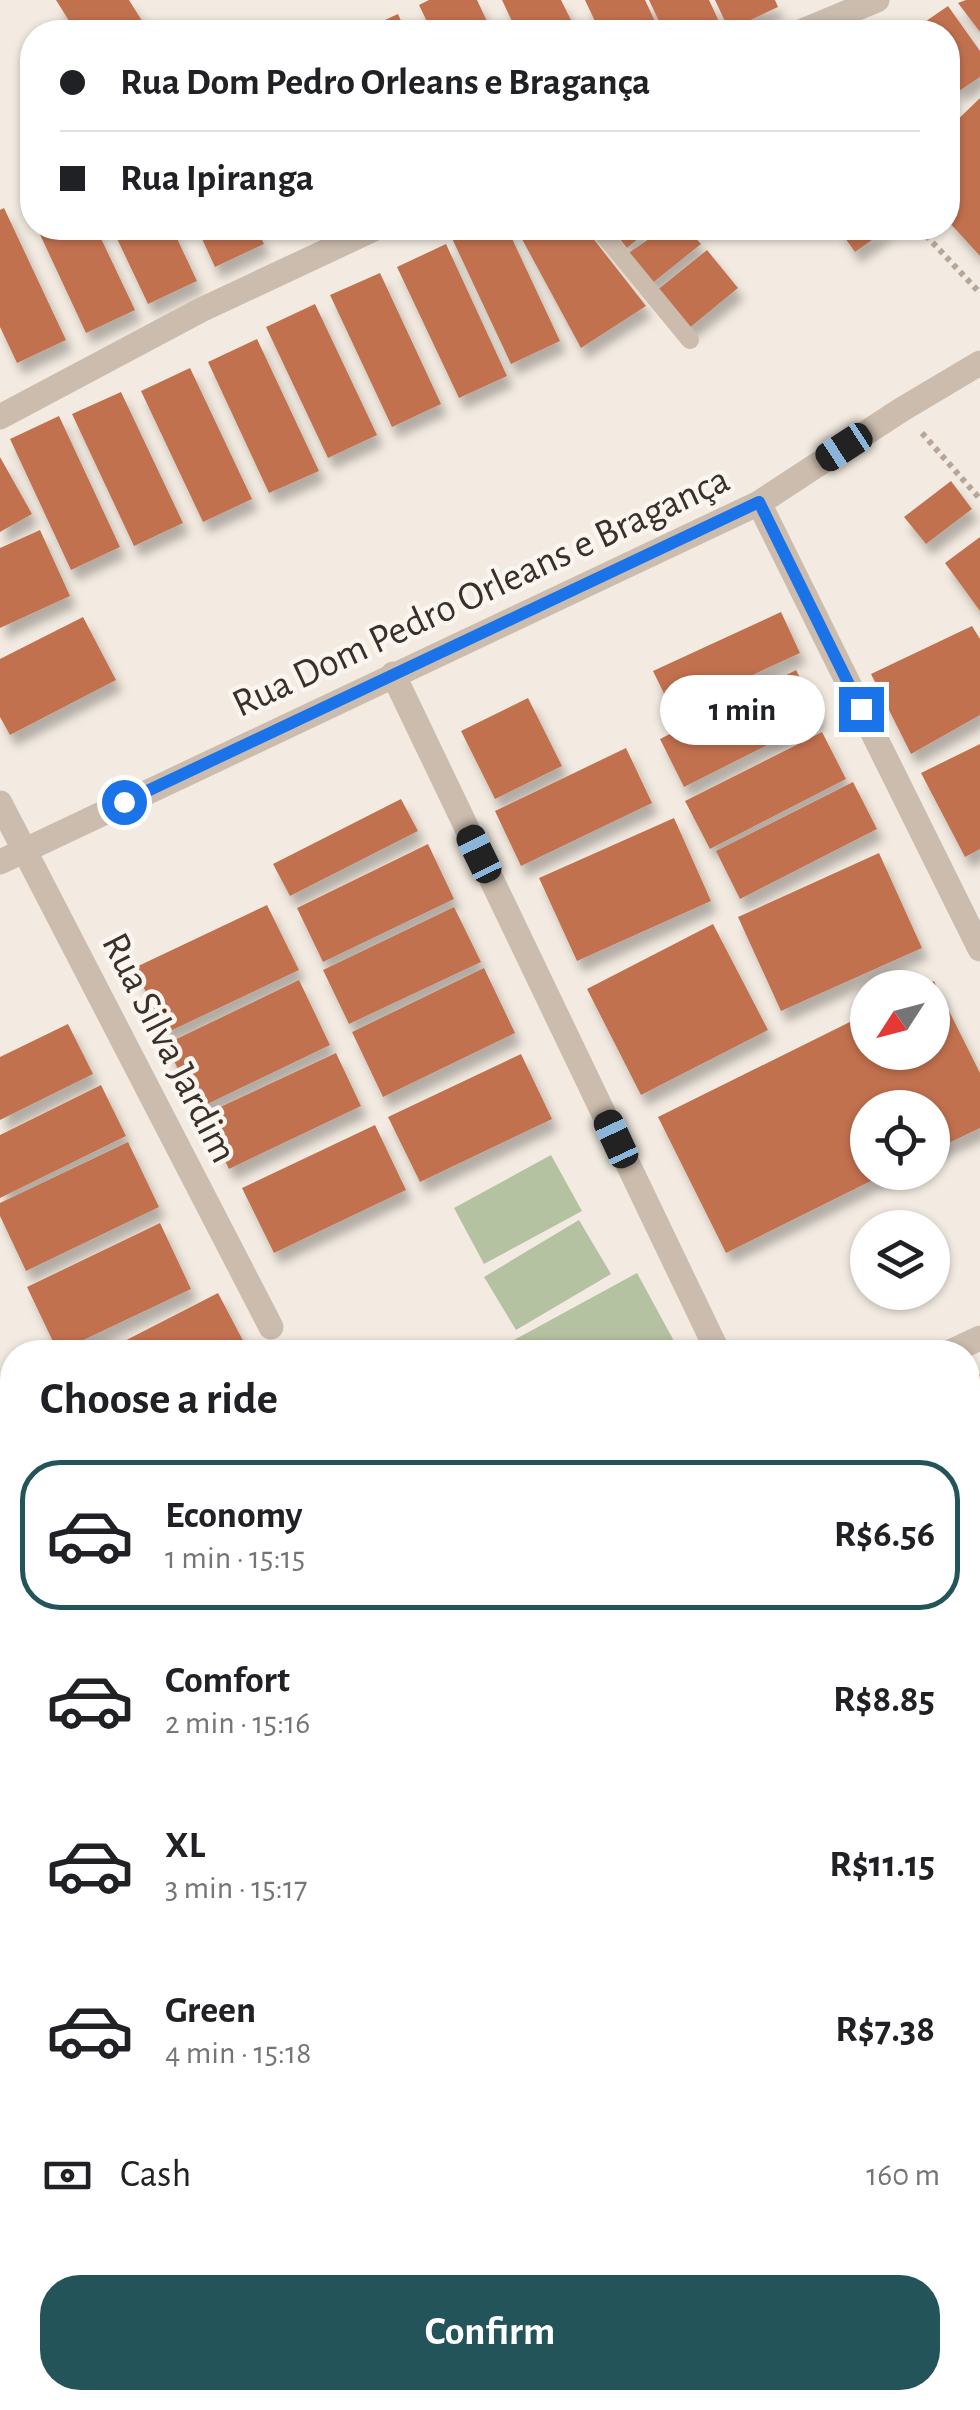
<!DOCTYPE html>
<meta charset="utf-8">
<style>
body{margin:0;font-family:"Alegreya Sans",sans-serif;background:#f2f2f2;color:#202124;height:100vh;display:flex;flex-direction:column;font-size:38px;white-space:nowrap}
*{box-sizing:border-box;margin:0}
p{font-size:32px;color:#757577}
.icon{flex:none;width:55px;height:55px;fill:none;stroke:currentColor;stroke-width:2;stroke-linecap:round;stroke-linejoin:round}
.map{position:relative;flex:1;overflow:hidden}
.sheet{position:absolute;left:0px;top:1340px;width:980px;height:1070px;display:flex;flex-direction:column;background:#fff;border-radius:40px 40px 0 0;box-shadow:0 2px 8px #0004}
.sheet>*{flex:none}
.banner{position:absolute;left:20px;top:20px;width:940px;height:220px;border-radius:40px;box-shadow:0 2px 8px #0004;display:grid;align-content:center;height:220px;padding:0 40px;background:#fff}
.needle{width:65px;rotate:234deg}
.tools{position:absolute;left:850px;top:970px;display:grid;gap:20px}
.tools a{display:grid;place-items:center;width:100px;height:100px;border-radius:50%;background:#fff;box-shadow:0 2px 8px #0004;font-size:50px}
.end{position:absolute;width:45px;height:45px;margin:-22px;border:12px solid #1a73e8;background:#fff;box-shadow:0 0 0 5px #fff}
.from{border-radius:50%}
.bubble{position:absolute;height:70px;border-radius:35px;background:#fff;box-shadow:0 2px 8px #0004;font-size:32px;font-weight:600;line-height:70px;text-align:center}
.car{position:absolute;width:30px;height:60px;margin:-30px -15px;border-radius:12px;box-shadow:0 0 8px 2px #0007;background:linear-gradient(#222 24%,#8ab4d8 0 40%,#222 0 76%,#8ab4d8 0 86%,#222 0)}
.banner b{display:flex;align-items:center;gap:35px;height:95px;font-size:38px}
.banner b+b{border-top:2px solid #e0e0e0}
.banner i{width:25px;height:25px;background:#202124}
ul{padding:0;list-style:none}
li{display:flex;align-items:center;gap:30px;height:150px;margin:0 20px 15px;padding:0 20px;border:5px solid transparent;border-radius:40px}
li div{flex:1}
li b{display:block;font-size:38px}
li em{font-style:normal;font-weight:600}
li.active{border-color:#22545a}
li>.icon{width:90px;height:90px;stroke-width:1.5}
h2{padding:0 40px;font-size:45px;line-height:120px}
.pay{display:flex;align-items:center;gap:25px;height:110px;padding:0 40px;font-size:38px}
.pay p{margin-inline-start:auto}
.primary-button{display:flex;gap:20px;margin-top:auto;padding:20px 40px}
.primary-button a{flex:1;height:115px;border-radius:40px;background:#22545a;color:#fff;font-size:40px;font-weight:600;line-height:115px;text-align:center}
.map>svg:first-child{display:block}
.green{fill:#b5c2a1}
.building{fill:#c27150;filter:url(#shadow)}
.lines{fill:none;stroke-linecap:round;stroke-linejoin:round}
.path{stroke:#b7a697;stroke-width:6;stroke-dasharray:5 5;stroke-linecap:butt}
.service{stroke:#cbbcad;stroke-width:18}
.minor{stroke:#cbbcad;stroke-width:25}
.tertiary{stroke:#cbbcad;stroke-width:25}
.route{stroke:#1a73e8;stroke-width:12}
.labels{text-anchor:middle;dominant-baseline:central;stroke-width:9;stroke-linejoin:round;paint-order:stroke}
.street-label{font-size:40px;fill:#3a302b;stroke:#faf5ee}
</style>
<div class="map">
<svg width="980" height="2410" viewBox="0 0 980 2410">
<defs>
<filter id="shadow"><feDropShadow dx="6" dy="11" stdDeviation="5" flood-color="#0004"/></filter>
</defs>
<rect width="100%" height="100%" fill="#f3ebe1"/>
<path class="green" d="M 551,1155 L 582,1211 L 484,1264 L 454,1208 Z
M 579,1220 L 611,1274 L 516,1330 L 484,1277 Z
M 637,1273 L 680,1352 L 492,1352 Z"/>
<path class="building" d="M 56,0 L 129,0 L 149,32 L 76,32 Z
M 429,0 L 477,0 L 492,32 L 432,32 L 419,5 Z
M 502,0 L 561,0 L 577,32 L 517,32 Z
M 585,0 L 645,0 L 660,32 L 600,32 Z
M 649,0 L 709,0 L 723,30 L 664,32 Z
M 715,0 L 775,0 L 778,7 L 729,30 Z
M 966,0 L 980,0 L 980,32 L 958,3 Z
M 948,6 L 980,51 L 980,77 L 959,91 L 948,74 L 948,32 L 919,32 L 916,28 Z
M 398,14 L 406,32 L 359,32 Z
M 980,98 L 980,256 L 948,221 L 948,129 Z
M 4,208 L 66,340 L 17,363 L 0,327 L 0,210 Z
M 37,228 L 96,228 L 135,310 L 86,333 Z
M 112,228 L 172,228 L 197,281 L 148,304 Z
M 197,228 L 256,228 L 264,244 L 215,267 Z
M 458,228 L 507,228 L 560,341 L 511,364 L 449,232 Z
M 516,228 L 585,228 L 646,306 L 581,348 Z
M 611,228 L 651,228 L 627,248 Z
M 665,228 L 686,228 L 701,244 L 650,285 L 627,254 Z
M 838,228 L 889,228 L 855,252 Z
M 446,244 L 507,376 L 459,398 L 397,267 Z
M 707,250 L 738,288 L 688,329 L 656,291 Z
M 380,273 L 441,404 L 392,427 L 330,295 Z
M 315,304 L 377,435 L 328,458 L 266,327 Z
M 257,339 L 319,471 L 269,493 L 208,362 Z
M 190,368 L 252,499 L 203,522 L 141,391 Z
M 121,392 L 183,523 L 134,546 L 72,414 Z
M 59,416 L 120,547 L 71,570 L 10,439 Z
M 0,457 L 32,514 L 0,532 Z
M 951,481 L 972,509 L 926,544 L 904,517 Z
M 40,530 L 70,596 L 0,628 L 0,548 Z
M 980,537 L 980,611 L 945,563 Z
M 781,612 L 800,653 L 673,712 L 653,671 Z
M 83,617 L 116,680 L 10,735 L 0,717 L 0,659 Z
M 972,626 L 980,639 L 980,715 L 911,754 L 871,674 Z
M 796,670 L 821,718 L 684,787 L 660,739 Z
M 528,698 L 562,766 L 495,799 L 461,731 Z
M 822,732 L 846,779 L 710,849 L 685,801 Z
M 980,744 L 980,849 L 965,857 L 921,773 Z
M 626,748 L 652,803 L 521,866 L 495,811 Z
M 853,782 L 877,829 L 740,899 L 716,851 Z
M 401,799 L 418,831 L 290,896 L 273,864 Z
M 674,818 L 711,901 L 577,961 L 539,878 Z
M 428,844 L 454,899 L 323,962 L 297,908 Z
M 879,853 L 922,948 L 781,1011 L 738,917 Z
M 267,905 L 299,970 L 166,1033 L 134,968 Z
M 454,907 L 481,962 L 349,1024 L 323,970 Z
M 713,924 L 768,1030 L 641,1095 L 587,989 Z
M 484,968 L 515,1033 L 383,1097 L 352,1032 Z
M 299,980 L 330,1045 L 197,1109 L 166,1044 Z
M 934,981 L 980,1073 L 980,1128 L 932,1151 L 932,1108 L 868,1108 L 868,1172 L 889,1172 L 726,1253 L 658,1117 L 868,1013 L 868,1052 L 932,1052 L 932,988 L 920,988 Z
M 68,1024 L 93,1074 L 0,1120 L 0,1057 Z
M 336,1053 L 361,1106 L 229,1169 L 203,1115 Z
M 521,1054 L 552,1119 L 420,1182 L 388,1117 Z
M 101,1085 L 126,1136 L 0,1198 L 0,1135 Z
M 375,1125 L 406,1190 L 274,1253 L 242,1188 Z
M 128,1142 L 159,1207 L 26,1271 L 0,1216 L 0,1203 Z
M 160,1223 L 191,1289 L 58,1352 L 27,1287 Z
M 218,1293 L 249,1352 L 103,1352 Z
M 980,1374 L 980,1440 L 968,1414 L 968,1380 Z
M 12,1399 L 12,1483 L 0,1490 L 0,1406 Z
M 968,1431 L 980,1457 L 980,1509 L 968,1515 Z
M 980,1545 L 980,1589 L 968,1563 L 968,1551 Z
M 968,1631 L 980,1657 L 980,1688 L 968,1694 Z
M 12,1849 L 12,1923 L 0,1929 L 0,1851 Z
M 980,1871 L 980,2111 L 968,2116 L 968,1875 Z
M 12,1942 L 12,2005 L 0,2011 L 0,1948 Z
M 0,2051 L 12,2077 L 12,2172 L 0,2178 Z"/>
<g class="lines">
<path class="path" d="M 919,228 L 980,293
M 922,433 L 980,499"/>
<path class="service" d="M 598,228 L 690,340"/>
<path class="minor" d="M 800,32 L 877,0
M 0,417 L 201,310 L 376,228
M 759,503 L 980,949
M 393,674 L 718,1352
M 0,803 L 271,1327
M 0,862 L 759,503 L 901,410 L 980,363
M 0,1713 L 12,1738"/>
<path class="tertiary" d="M 950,1352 L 980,1338
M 968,1714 L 980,1708
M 0,1811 L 12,1809
M 0,2218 L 12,2211"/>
</g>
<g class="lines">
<path class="route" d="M 124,802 L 759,502 L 861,709"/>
</g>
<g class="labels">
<g class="street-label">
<text transform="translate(481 592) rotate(-25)">Rua Dom Pedro Orleans e Bragança</text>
<text transform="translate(169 1048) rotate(63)">Rua Silva Jardim</text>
</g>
</g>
</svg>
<div class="tools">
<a><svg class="needle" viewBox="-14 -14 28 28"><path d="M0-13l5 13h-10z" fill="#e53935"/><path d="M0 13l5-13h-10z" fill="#757577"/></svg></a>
<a><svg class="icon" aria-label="locate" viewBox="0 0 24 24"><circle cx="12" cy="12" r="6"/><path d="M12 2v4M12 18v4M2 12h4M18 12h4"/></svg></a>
<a><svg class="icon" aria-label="layers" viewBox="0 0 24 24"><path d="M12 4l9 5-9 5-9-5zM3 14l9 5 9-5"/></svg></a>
</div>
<i class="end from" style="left:124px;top:802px"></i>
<i class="end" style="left:861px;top:709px"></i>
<div class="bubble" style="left:660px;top:675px;width:165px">1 min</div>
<i class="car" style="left:844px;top:447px;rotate:237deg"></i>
<i class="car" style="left:479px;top:854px;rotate:334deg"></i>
<i class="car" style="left:616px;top:1139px;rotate:335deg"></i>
<div class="banner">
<b><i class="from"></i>Rua Dom Pedro Orleans e Bragança</b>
<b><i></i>Rua Ipiranga</b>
</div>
<section class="sheet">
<h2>Choose a ride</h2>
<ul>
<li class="active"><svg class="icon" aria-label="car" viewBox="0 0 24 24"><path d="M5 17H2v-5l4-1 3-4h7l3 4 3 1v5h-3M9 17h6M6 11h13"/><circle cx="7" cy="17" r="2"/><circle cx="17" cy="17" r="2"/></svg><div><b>Economy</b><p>1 min · 15:15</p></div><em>R$6.56</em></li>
<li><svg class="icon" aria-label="car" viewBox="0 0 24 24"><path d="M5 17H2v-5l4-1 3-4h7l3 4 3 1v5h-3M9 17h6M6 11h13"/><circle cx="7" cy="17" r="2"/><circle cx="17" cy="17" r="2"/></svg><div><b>Comfort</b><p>2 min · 15:16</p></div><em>R$8.85</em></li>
<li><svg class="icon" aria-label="car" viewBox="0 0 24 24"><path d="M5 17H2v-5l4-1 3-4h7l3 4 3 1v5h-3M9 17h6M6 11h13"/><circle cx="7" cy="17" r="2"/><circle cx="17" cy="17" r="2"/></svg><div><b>XL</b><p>3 min · 15:17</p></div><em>R$11.15</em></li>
<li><svg class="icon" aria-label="car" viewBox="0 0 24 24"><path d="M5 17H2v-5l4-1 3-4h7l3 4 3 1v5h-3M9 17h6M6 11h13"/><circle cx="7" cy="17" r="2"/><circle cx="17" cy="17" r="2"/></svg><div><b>Green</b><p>4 min · 15:18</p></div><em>R$7.38</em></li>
</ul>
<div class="pay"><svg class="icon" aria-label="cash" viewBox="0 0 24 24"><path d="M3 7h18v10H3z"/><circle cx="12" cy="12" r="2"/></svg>Cash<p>160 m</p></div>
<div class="primary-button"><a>Confirm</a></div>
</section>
</div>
